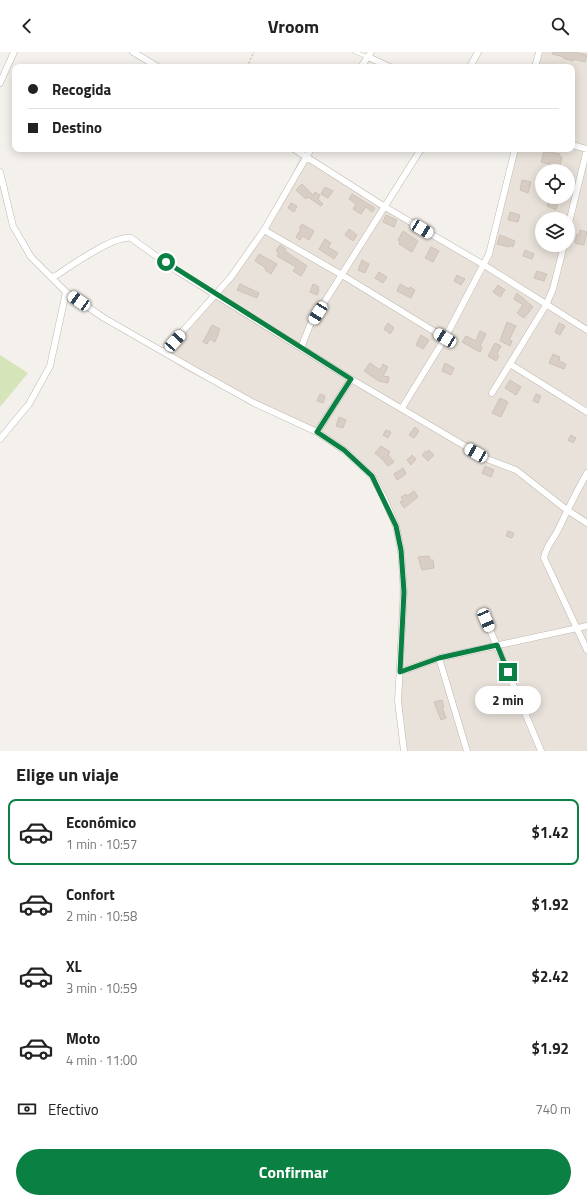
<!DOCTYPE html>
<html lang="es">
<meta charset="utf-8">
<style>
body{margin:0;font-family:"Titillium Web",sans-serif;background:#f2f2f2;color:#222;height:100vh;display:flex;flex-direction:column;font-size:15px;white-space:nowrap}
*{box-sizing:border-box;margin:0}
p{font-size:13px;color:#767676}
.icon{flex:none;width:22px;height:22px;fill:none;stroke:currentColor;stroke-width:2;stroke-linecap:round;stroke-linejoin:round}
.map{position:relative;height:699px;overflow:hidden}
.details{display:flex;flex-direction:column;background:#fff;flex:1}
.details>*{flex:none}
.guide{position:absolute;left:12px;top:12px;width:563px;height:88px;border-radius:8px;box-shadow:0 2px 10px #0003;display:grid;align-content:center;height:88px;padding:0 16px;background:#fff}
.fabs{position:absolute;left:535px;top:112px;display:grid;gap:8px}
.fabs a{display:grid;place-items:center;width:40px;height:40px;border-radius:50%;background:#fff;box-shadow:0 2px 10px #0003;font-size:20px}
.end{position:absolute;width:18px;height:18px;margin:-9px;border:5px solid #0b8043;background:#fff;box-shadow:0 0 0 2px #fff}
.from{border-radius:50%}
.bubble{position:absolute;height:28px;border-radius:14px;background:#fff;box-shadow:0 2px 10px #0003;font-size:13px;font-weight:700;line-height:28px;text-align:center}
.car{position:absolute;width:12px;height:24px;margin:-12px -6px;border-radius:5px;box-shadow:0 0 3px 1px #0007;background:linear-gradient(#fff 24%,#345 0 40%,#fff 0 76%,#345 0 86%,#fff 0)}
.guide b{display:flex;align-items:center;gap:14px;height:38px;font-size:15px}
.guide b+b{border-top:1px solid #e0e0e0}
.guide i{width:10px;height:10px;background:#222}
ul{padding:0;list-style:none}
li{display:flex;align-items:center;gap:12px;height:66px;margin:0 8px 6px;padding:0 8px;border:2px solid transparent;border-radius:8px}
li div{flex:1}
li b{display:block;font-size:15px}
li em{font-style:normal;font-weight:700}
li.current{border-color:#0b8043}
li>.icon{width:36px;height:36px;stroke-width:1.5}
h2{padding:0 16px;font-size:18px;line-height:48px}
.pay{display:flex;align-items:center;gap:10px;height:44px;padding:0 16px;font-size:15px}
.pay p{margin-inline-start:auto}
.action{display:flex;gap:8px;margin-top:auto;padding:8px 16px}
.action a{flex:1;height:46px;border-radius:24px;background:#0b8043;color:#fff;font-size:16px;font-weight:700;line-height:46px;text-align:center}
header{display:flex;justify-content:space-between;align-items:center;height:52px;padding:0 16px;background:#fff;font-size:18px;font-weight:700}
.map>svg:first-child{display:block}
.residential{fill:#e8e2da;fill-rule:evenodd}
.green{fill:#d5e4b9}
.building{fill:#d8cec5;stroke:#cfc3b6}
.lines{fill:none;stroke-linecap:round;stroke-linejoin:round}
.lane-casing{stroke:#bfb7af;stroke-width:4}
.street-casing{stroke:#bfb7af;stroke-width:7}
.path{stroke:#c0b2a1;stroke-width:1;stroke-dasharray:2 2;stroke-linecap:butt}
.lane{stroke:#fff;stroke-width:3}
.street{stroke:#fff;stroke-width:6}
.route{stroke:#0b8043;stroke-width:5}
</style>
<header><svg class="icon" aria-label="back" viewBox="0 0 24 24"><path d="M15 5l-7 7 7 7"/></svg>Vroom<svg class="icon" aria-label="search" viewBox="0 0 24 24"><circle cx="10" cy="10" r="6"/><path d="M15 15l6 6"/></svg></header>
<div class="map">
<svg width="587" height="699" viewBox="0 0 587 699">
<rect width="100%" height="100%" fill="#f4f1ec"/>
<path class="residential" d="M 539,0 L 587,0 L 587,699 L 402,699 L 397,614 L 400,516 L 394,471 L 378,436 L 358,408 L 326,387 L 270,358 L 185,318 L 163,303 L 223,232 L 267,176 L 301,103 L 386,153 L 467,206 L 485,214 L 516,97 L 572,97 L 572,15 L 536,15 ZM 542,119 L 568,119 L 568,145 L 542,145 ZM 542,167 L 568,167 L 568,193 L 542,193 Z"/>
<path class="green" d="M 0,303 L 28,321 L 0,355 Z"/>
<path class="building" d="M 553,0 L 574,0 L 587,3 L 585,10 L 573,7 L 573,9 L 563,6 L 564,5 L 552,2 Z
M 544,99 L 560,102 L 560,105 L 562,105 L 559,117 L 552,115 L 552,113 L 541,110 Z
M 522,128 L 531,130 L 528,141 L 520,138 Z
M 302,132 L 313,143 L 315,140 L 320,143 L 318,147 L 323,152 L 321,154 L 308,145 L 306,147 L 296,138 Z
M 325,135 L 333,139 L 328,146 L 321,142 Z
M 352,142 L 375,156 L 372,160 L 366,155 L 361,162 L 353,157 L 356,152 L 349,147 Z
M 549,147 L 558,150 L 556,158 L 547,154 Z
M 291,151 L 297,154 L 294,160 L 288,156 Z
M 510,160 L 520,163 L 518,170 L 508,168 Z
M 386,163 L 397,168 L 394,175 L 383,170 Z
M 302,172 L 314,179 L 309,188 L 303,184 L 300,188 L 296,185 L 301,177 L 299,176 Z
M 349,177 L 357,183 L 353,189 L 345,183 Z
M 580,178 L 587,180 L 584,193 L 575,191 L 577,182 L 579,183 Z
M 403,179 L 418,189 L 412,200 L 399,192 L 400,190 L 398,188 Z
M 500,183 L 515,189 L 513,195 L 509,193 L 509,195 L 497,192 Z
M 325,187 L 331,191 L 328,195 L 338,201 L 334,207 L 319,197 Z
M 280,193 L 286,197 L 285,199 L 307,214 L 301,224 L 293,219 L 296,215 L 277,204 L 279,201 L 276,199 Z
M 431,195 L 439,199 L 433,210 L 425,206 Z
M 525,198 L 534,202 L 532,207 L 523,204 Z
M 259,202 L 277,212 L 271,222 L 265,218 L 266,216 L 255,209 Z
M 362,208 L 369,212 L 365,221 L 358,218 Z
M 537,219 L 547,222 L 544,229 L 534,226 Z
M 379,220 L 387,225 L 383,231 L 375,226 Z
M 457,223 L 465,227 L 461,233 L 454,229 Z
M 240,232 L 259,241 L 257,246 L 237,238 Z
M 313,232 L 319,235 L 318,237 L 319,238 L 317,243 L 310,240 Z
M 400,232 L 409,237 L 410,235 L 415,238 L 411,246 L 397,239 Z
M 498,233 L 505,238 L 500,245 L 493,240 Z
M 517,241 L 533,255 L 524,266 L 517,261 L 523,253 L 514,247 Z
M 507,270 L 516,274 L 509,288 L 512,289 L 510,294 L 500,289 Z
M 388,271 L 394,276 L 390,282 L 384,277 Z
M 559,271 L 565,274 L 560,283 L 555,280 Z
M 212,273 L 220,277 L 218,280 L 219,280 L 215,290 L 210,287 L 207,292 L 203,290 Z
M 480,279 L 486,282 L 480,294 L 482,295 L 480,300 L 462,290 L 466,284 L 476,289 Z
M 421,283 L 429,288 L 423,297 L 416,293 Z
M 495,291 L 501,294 L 497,302 L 499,304 L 496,309 L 488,304 Z
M 553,302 L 560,305 L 559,309 L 566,312 L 564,317 L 549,311 Z
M 370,311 L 380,318 L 383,312 L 388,315 L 383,324 L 389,325 L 388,331 L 379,329 L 364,319 Z
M 445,311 L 454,316 L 451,323 L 442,319 Z
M 510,328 L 521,335 L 516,343 L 505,336 Z
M 320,342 L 325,344 L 323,351 L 317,349 Z
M 536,342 L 541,344 L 538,351 L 533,349 Z
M 500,346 L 508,350 L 501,365 L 492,361 Z
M 339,365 L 346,368 L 343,376 L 336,374 Z
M 415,375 L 419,379 L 414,386 L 409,383 Z
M 386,378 L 391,380 L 388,386 L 383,383 Z
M 571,383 L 576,386 L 573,391 L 568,388 Z
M 381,394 L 390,400 L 388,403 L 394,410 L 388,414 L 382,407 L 375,401 Z
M 429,398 L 434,403 L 428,409 L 422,403 L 426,399 L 427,400 Z
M 412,403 L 416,407 L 411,413 L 407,408 Z
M 485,414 L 494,418 L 491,425 L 482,421 Z
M 403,416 L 406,422 L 397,428 L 394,422 Z
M 414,439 L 418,445 L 404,456 L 400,450 L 403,448 L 401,445 L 406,442 L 407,444 Z
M 508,479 L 514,481 L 512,486 L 506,484 Z
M 429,504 L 430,508 L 433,508 L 434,516 L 422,518 L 418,505 Z
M 442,648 L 444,655 L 442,655 L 446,666 L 441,668 L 434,650 Z"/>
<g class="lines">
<defs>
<path id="lane" d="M 355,0 L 368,5"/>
<path id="street" d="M 133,0 L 158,15
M 368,5 L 390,15
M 361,15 L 371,0
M 470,15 L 478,0
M 535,15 L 539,0
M 0,31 L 14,0
M 572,93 L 587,97
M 294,97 L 385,155 L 484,213 L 587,278
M 0,120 L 13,174 L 31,205 L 66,240 L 104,266 L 193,317 L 254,351 L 317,380 L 344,398 L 372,424 L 384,446 L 396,474 L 401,498 L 404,540 L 398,649 L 404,699
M 568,175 L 587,97
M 264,178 L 342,223 L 445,286
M 52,225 L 57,223 C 72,213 114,183 131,186 L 177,219 L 351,327 L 487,407 L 516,418 L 567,458 L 587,471
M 301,296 L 310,273 L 421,97
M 164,300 L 231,225 L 264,178 L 311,97
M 510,312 L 587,360
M 492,341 L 546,253 L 553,237 L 564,193
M 402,356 L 445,286 L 489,202 L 515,97
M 317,380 L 351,327
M 0,387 L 29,352 L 50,314 L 66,240
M 587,421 C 577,439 568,457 559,476 C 554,487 546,494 544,506 L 587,598
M 488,560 L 486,568 L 541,699
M 439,606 L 467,699
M 400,620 L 439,606 L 587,574"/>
</defs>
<use href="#lane" class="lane-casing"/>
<use href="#street" class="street-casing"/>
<path class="path" d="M 247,15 L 254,0"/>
<use href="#lane" class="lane"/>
<use href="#street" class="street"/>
</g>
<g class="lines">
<path class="route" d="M 166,210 L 351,327 L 317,380 L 344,398 L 372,424 L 396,474 L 401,498 L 404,540 L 400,620 L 439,606 L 497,593 L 508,620"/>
</g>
</svg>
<div class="fabs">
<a><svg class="icon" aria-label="locate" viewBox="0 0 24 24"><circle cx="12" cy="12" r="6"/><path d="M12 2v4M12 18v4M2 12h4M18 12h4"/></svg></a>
<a><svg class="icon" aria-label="layers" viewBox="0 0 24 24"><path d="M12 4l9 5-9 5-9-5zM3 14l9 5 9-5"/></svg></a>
</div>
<i class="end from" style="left:166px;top:210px"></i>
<i class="end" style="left:508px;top:620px"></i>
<div class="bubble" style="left:475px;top:634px;width:66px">2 min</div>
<i class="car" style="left:422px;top:177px;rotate:121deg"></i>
<i class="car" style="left:79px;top:249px;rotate:304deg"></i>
<i class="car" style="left:318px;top:261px;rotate:212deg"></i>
<i class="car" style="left:445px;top:286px;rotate:302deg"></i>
<i class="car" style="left:175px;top:289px;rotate:42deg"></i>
<i class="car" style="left:476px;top:401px;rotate:300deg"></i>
<i class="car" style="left:486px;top:568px;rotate:157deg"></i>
<div class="guide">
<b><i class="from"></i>Recogida</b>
<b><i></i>Destino</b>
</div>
</div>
<section class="details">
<h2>Elige un viaje</h2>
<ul>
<li class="current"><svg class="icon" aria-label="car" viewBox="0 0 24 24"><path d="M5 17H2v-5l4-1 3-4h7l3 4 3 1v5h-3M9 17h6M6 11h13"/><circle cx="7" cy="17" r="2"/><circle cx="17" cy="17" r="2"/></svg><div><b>Económico</b><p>1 min · 10:57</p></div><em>$1.42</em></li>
<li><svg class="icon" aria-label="car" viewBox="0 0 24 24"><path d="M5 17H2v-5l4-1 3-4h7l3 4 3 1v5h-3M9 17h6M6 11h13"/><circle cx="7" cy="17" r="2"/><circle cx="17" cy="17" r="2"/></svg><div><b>Confort</b><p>2 min · 10:58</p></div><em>$1.92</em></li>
<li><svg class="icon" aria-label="car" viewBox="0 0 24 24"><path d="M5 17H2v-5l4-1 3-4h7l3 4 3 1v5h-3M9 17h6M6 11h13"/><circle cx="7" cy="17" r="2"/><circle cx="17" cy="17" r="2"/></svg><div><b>XL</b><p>3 min · 10:59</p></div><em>$2.42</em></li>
<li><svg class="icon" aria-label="car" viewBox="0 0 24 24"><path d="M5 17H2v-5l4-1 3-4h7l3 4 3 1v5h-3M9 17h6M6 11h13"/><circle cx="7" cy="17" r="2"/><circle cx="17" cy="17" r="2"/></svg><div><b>Moto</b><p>4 min · 11:00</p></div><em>$1.92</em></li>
</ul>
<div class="pay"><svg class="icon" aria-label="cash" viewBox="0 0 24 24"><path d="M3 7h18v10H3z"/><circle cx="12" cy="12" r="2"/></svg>Efectivo<p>740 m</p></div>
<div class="action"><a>Confirmar</a></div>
</section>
